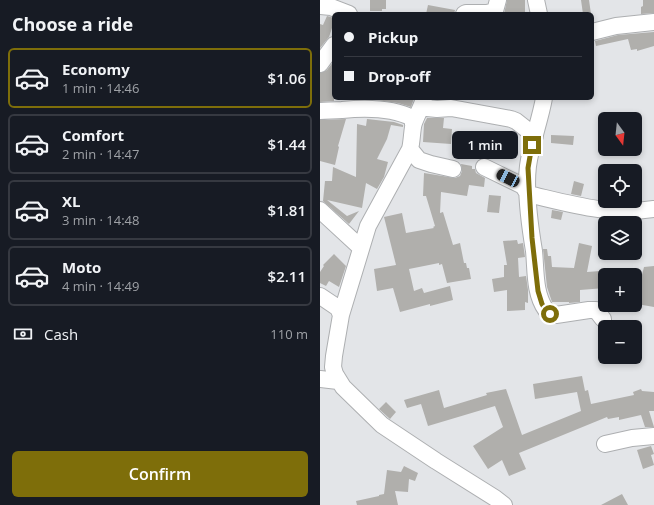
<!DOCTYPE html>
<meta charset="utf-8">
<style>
body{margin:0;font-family:"Open Sans",sans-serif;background:#242831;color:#f1f3f6;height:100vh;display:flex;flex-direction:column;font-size:15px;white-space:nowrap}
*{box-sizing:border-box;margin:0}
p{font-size:13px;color:#9ea1a6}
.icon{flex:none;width:22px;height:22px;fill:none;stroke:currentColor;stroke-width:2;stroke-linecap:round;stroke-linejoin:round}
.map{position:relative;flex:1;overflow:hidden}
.side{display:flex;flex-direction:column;background:#171b24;width:320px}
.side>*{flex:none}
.guide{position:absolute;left:12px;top:12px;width:262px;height:88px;border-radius:6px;box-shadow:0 2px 6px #0003;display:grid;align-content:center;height:88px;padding:0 12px;background:#171b24}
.needle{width:26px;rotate:165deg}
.buttons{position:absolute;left:278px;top:112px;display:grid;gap:8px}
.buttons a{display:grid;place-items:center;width:44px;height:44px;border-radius:6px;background:#171b24;box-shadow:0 2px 6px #0003;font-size:20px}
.end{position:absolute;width:18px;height:18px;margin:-9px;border:5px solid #7e6e0a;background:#fff;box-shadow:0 0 0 2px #fff}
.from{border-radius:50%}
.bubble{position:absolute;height:28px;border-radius:6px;background:#171b24;box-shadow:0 2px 6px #0003;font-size:13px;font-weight:600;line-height:28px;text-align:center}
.car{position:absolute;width:12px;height:24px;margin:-12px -6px;border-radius:5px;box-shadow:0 0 3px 1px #0007;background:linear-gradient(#222 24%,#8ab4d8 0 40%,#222 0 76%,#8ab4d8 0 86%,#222 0)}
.guide b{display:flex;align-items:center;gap:14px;height:38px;font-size:15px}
.guide b+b{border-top:1px solid #363941}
.guide i{width:10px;height:10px;background:#f1f3f6}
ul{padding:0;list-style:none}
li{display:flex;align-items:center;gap:12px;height:60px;margin:0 8px 6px;padding:0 4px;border:2px solid #363941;border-radius:6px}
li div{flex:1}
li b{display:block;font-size:15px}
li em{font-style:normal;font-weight:600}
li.active{border-color:#7e6e0a}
li>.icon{width:36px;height:36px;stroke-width:1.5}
h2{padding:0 12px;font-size:18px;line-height:48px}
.pay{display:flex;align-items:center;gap:10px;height:44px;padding:0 12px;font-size:15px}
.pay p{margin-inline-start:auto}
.cta{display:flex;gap:8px;margin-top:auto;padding:8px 12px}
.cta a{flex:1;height:46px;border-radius:6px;background:#7e6e0a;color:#fff;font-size:16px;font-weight:600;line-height:46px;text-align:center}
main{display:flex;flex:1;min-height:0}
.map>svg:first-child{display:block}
.building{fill:#b0afac}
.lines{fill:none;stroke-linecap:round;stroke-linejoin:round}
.minor-casing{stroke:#adafb1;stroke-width:18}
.minor{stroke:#fff;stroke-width:16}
.route{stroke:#7e6e0a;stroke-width:5}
</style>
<main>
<section class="side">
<h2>Choose a ride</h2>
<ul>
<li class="active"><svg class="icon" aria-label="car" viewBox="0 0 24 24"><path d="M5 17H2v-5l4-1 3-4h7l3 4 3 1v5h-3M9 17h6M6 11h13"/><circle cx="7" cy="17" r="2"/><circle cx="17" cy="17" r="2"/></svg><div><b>Economy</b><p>1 min · 14:46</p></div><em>$1.06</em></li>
<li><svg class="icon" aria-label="car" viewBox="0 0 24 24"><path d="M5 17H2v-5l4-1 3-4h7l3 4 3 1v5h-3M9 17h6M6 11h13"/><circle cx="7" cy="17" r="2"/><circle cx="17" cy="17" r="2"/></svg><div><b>Comfort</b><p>2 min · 14:47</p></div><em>$1.44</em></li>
<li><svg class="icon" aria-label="car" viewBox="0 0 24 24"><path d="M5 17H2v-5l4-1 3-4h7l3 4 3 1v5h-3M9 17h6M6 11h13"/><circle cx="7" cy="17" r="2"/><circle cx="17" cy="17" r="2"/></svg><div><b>XL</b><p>3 min · 14:48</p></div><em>$1.81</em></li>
<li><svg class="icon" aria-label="car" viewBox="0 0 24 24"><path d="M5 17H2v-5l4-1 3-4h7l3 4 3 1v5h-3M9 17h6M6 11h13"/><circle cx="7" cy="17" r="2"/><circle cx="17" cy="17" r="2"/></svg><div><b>Moto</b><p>4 min · 14:49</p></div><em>$2.11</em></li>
</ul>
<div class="pay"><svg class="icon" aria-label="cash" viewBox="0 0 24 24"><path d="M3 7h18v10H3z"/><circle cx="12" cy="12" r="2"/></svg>Cash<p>110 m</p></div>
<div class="cta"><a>Confirm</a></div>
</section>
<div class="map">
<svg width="334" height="505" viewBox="0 0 334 505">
<rect width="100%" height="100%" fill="#e3e5e8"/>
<path class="building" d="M 50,0 L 66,0 L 66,9 L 62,9 L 62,11 L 50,11 Z
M 187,0 L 205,0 L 205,14 L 184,14 Z
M 261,0 L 269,0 L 271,14 L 263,14 Z
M 323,0 L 334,0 L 334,13 L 321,14 L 321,7 L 323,6 Z
M 108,5 L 135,10 L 134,14 L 106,14 Z
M 7,16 L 14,18 L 14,29 L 12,28 L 9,37 L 0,48 L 0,24 L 3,25 Z
M 334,32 L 334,46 L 317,51 L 317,49 L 311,50 L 308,39 L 276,46 L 275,41 L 298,35 Z
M 14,61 L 14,101 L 0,102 L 0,73 L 7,70 Z
M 56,98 L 94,98 L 91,107 L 78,103 L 56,100 Z
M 107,118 L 124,118 L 123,128 L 132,129 L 131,144 L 103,142 L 104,124 Z
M 26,119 L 18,146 L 19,147 L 15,165 L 0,161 L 0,120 Z
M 47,119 L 74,122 L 83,125 L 83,127 L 71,125 L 67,139 L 57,159 L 68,162 L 64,177 L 57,189 L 46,183 L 42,208 L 7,200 L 27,216 L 39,211 L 29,224 L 3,201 L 5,181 L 12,181 L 13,167 L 36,177 L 37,124 L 46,126 Z
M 231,135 L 254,136 L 253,145 L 231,143 Z
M 141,164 L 152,166 L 152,169 L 155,169 L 156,173 L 165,178 L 164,187 L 149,185 L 147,196 L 121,192 L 120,213 L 123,212 L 133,245 L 140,243 L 144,263 L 146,263 L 147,268 L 149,268 L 151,279 L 127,283 L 122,264 L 119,265 L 119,263 L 89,269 L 94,291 L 102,288 L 104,293 L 130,286 L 133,300 L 110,306 L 110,304 L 80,312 L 73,288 L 57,291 L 54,269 L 76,265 L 64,217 L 82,213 L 86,233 L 114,228 L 113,227 L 115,226 L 106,196 L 103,196 L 104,173 L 135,178 L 140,176 L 142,171 Z
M 254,181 L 264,184 L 261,196 L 251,194 Z
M 169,195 L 181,196 L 179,213 L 167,212 Z
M 232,210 L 243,212 L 241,220 L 231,218 Z
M 197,240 L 198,244 L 203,243 L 205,257 L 198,258 L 199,277 L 206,276 L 208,290 L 208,303 L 205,302 L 205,310 L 187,311 L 187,290 L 174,292 L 172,279 L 184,277 L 184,265 L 187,265 L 183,241 Z
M 259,243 L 272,246 L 267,272 L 280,271 L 280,272 L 285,272 L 285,288 L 260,290 L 260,302 L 249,303 L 249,302 L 232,302 L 227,287 L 223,249 L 227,249 L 228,256 L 231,256 L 232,267 L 254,268 Z
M 14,254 L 26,266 L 19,287 L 9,281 L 6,286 L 0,283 L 0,272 L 4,266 L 3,265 Z
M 334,266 L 334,307 L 317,304 L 319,287 L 324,267 Z
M 262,376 L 265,391 L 268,390 L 271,404 L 314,395 L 313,392 L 321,389 L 322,391 L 334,392 L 334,411 L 329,411 L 334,427 L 325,427 L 321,415 L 299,420 L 299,417 L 288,419 L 287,417 L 199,453 L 206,469 L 189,476 L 182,460 L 168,469 L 153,446 L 183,427 L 175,406 L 108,426 L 101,404 L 87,408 L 84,400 L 119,390 L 124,408 L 167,395 L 166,393 L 186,389 L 202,435 L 261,411 L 257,392 L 215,399 L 213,384 Z
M 66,402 L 76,412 L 70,419 L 59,409 Z
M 331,446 L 334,454 L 331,455 L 334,465 L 323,469 L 317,450 Z
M 84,466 L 98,473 L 95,481 L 89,479 L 88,492 L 75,491 L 78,505 L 37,505 L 36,501 L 59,496 L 59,495 L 64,494 L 67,470 L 81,472 Z
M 302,494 L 308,505 L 281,505 Z"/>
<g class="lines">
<defs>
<path id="minor" d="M 216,0 L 219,14
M 0,6 L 11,7 L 29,14
M 144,14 L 146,13 L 167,13 L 175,11 L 178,0
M 272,32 L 296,26 L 334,22
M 0,64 L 14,45
M 224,98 C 220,121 211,143 208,166 C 205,190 210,227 214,251 C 216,270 214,293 226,310 C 228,314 232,314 236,315 L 269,310 L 276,310 L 283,319
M 102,105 L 107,108 L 117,109 L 131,108 L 191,119 L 196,121 L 215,136
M 0,111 C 7,111 14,110 22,110 C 43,108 73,108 92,118 L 93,124
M 90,149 L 99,160 L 111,164 L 133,169
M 164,167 L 203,186 L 208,194 C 251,204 290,216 334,209
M 0,210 L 41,248
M 0,296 L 18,308 L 21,315 L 14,356 L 13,367 L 15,374 L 23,387 L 62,425 L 116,461 L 175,498 L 184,505
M 21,315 L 48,226 L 90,149 C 92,142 92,128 94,123 C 97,114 102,107 104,98
M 0,379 L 18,381
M 285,444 L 312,438 L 334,436"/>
</defs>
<use href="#minor" class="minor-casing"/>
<use href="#minor" class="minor"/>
</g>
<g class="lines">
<path class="route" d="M 212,145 L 208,168 L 212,238 L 218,291 L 222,304 L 227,312 L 230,314"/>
</g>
</svg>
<div class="buttons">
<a><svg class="needle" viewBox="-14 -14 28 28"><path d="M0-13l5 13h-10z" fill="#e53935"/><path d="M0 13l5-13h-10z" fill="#9ea1a6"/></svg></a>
<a><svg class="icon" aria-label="locate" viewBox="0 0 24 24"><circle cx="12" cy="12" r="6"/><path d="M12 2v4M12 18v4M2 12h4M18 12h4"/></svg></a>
<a><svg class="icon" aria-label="layers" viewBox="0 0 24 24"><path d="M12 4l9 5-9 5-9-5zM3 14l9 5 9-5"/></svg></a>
<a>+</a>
<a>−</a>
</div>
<i class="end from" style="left:230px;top:314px"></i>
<i class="end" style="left:212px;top:145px"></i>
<div class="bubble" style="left:132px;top:131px;width:66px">1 min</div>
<i class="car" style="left:188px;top:178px;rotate:297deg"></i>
<div class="guide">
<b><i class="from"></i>Pickup</b>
<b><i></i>Drop-off</b>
</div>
</div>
</main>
